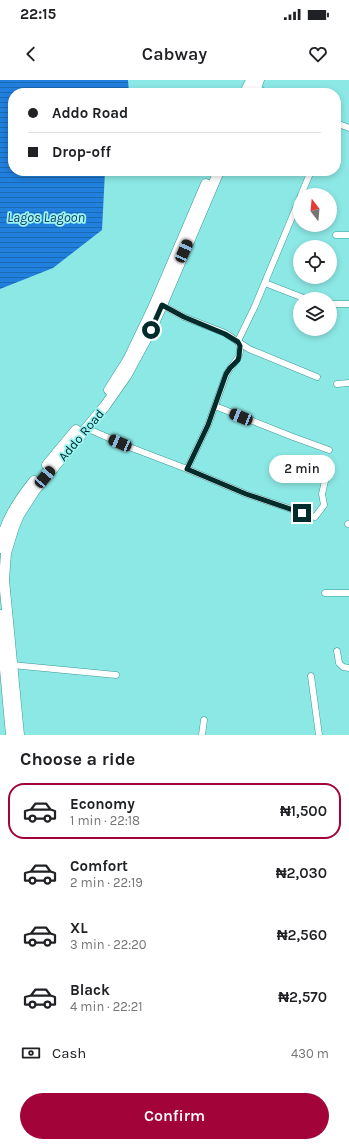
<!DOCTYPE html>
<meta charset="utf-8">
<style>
body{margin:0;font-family:Karla,sans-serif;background:#f2f2f2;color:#202124;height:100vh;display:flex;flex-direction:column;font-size:15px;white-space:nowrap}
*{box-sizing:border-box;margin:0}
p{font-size:13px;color:#757577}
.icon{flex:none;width:22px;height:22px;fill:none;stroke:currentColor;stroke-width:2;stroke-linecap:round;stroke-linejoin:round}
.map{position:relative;height:655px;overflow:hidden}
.details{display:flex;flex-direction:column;background:#fff;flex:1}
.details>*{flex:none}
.guide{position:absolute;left:8px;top:8px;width:333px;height:88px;border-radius:16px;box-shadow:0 2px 6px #0003;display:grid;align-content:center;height:88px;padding:0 20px;background:#fff}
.needle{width:26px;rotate:344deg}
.buttons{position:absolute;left:293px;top:108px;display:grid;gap:8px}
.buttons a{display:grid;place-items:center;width:44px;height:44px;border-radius:50%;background:#fff;box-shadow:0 2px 6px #0003;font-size:20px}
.end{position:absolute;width:18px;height:18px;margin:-9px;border:5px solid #022c2c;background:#fff;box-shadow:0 0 0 2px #fff}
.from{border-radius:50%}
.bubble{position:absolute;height:28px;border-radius:14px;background:#fff;box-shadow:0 2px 6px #0003;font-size:13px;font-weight:600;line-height:28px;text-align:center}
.car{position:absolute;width:12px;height:24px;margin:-12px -6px;border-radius:5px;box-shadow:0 0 3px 1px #0007;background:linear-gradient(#222 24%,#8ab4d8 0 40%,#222 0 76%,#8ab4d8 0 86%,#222 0)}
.guide b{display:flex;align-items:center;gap:14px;height:38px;font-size:15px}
.guide b+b{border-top:1px solid #e0e0e0}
.guide i{width:10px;height:10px;background:#202124}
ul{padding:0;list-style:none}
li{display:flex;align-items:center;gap:12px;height:56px;margin:0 8px 6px;padding:0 12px;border:2px solid transparent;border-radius:16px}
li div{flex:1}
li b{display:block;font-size:15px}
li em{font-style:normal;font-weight:600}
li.current{border-color:#a20339}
li>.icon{width:36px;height:36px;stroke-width:1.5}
h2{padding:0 20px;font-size:18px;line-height:48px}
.pay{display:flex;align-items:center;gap:10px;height:44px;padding:0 20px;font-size:15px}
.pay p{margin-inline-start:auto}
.primary-button{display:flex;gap:8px;margin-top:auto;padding:8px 20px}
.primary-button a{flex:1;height:46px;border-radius:24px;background:#a20339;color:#fff;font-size:16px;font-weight:600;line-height:46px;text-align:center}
.status{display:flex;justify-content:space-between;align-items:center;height:28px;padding:0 20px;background:#fff;direction:ltr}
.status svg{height:11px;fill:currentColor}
header{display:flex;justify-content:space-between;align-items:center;height:52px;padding:0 20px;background:#fff;font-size:18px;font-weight:600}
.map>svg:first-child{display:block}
.water{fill:url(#water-rules)}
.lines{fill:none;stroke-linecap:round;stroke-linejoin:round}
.minor-casing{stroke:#3a9997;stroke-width:7}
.primary-casing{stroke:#3a9997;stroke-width:11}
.minor{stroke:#fff;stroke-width:6}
.primary{stroke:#fff;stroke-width:10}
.route{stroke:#022c2c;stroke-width:5}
.labels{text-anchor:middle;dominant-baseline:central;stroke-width:3.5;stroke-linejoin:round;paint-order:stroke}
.street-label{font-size:13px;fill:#022c2c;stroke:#99f5f2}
.water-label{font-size:14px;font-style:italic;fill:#1b3e64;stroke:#99f5f2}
</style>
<div class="status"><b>22:15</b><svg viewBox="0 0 49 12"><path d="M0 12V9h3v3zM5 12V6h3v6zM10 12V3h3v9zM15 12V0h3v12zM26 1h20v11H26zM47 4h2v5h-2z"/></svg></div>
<header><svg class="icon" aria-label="back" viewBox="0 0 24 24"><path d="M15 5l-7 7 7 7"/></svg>Cabway<svg class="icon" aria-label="heart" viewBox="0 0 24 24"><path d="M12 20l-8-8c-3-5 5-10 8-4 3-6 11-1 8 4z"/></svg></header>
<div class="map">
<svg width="349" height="655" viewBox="0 0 349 655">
<defs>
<pattern id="water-rules" width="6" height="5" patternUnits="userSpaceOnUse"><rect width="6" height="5" fill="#217fdd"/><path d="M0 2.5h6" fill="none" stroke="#1b68b3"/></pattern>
</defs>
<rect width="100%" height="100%" fill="#8ce8e5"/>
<path class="water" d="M 0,0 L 128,0 L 129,13 L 13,13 L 13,91 L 105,91 L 102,150 L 53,188 L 0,209 Z"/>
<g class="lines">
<defs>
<path id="minor" d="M 256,8 L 267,13
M 336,43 L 349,48
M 301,115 L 311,91
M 336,155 L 349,155
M 265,203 L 306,219
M 330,224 L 349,224
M 162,225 L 184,237 L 225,253 L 249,269 L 317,297
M 337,304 L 349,303
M 215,326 L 293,357 L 329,370
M 86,348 L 132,368 L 187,389 L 246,414 L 315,437 L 324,425 L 322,414 L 325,401
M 187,389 L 208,345 L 226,295 C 232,282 245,278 238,261 L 255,226 L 300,118
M 348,444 L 349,444
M 325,513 L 349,513
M 337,571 L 339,583 L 343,587 L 349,588
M 12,585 L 116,595
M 311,596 L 319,655
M 202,655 L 204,640"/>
<path id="primary" d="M 245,13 L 251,0
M 254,13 L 259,0
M 109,310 L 128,280 L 153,228 L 206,104
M 47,385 L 76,350
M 0,468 C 4,442 18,421 34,401
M 0,535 L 11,655
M 19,655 L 4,500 L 6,473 L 14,447 L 19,435 L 35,410 L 105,326 L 126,296 L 151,250 L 162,225 L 219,91"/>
</defs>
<use href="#minor" class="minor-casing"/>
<use href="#primary" class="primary-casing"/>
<use href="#minor" class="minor"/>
<use href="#primary" class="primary"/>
</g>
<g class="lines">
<path class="route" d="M 151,250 L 162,225 L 184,237 L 225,254 L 238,262 L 240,266 L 239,276 L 238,280 L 230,288 L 226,294 L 208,345 L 187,389 L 246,414 L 302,433"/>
</g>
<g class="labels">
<g class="street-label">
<text transform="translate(81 355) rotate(-50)">Addo Road</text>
</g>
<g class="water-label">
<text x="46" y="137">Lagos Lagoon</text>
</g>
</g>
</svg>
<div class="buttons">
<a><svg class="needle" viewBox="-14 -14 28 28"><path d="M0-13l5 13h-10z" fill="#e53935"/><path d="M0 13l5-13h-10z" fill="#757577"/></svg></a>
<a><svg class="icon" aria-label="locate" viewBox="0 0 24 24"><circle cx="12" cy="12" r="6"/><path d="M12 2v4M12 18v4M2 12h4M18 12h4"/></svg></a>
<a><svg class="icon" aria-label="layers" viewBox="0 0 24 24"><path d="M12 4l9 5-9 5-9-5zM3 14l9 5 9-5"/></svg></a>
</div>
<i class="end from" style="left:151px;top:250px"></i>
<i class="end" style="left:302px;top:433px"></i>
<div class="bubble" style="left:269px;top:375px;width:66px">2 min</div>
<i class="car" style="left:184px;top:171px;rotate:24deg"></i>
<i class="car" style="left:241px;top:337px;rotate:292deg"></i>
<i class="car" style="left:120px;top:363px;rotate:293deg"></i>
<i class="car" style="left:45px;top:397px;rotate:40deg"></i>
<div class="guide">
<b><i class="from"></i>Addo Road</b>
<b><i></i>Drop-off</b>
</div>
</div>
<section class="details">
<h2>Choose a ride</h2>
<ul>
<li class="current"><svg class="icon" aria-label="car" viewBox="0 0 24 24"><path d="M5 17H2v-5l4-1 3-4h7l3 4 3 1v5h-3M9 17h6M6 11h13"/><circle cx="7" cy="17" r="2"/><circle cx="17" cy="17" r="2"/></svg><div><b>Economy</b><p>1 min · 22:18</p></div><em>₦1,500</em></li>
<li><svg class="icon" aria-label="car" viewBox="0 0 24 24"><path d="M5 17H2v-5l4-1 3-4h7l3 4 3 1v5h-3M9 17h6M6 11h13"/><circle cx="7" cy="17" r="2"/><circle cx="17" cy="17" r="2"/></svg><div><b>Comfort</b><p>2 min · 22:19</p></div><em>₦2,030</em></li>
<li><svg class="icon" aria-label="car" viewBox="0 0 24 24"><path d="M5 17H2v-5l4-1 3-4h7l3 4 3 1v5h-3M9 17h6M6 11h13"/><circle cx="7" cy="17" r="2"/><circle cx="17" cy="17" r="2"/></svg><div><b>XL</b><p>3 min · 22:20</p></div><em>₦2,560</em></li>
<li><svg class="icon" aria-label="car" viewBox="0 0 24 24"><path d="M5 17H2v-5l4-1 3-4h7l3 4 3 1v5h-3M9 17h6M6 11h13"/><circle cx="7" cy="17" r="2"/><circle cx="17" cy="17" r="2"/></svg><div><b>Black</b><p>4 min · 22:21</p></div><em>₦2,570</em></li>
</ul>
<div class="pay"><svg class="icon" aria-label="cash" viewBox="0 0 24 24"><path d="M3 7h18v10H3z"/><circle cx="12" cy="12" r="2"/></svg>Cash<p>430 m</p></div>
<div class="primary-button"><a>Confirm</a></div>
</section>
